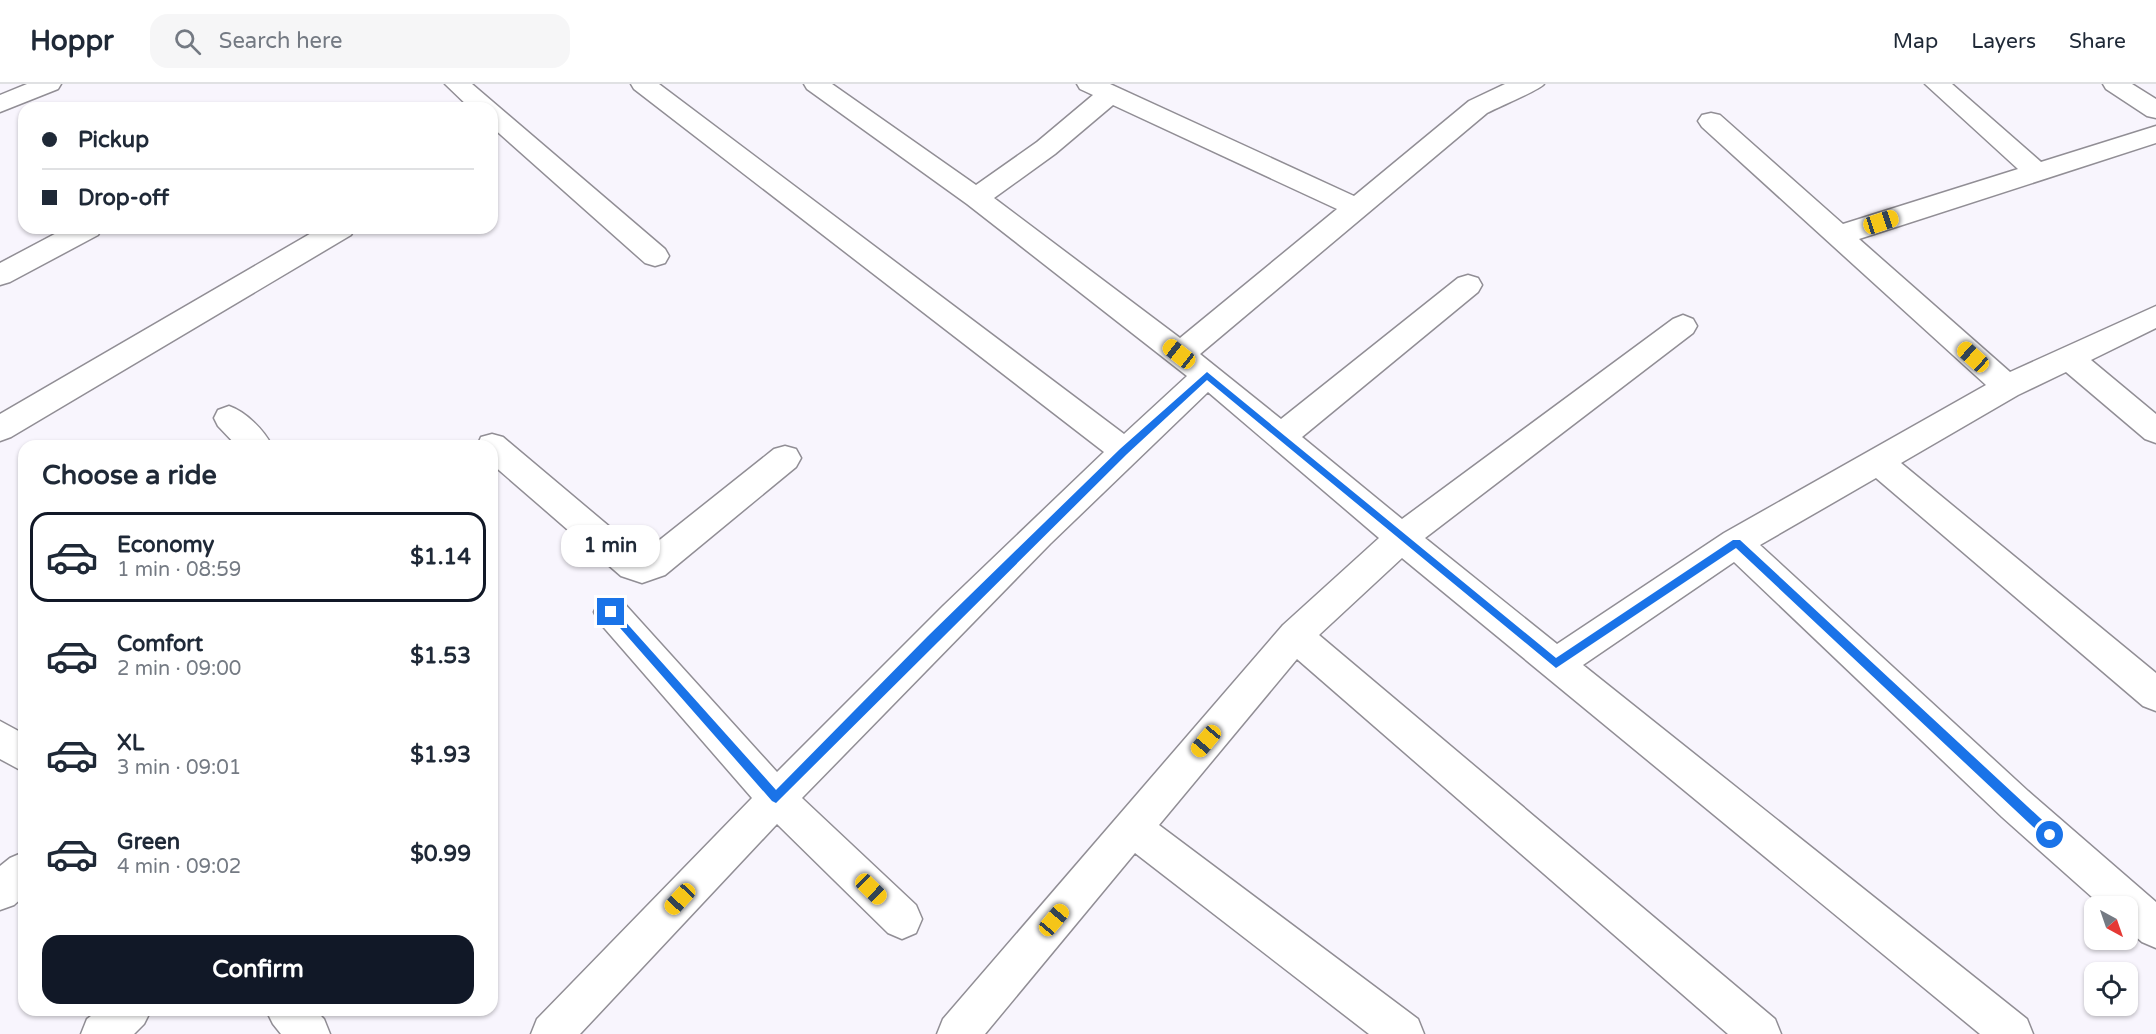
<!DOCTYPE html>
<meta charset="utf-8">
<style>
body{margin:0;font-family:"Varela Round",sans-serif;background:#f6f6f7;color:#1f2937;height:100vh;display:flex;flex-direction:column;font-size:22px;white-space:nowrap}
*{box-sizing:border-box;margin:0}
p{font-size:20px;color:#747a83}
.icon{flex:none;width:33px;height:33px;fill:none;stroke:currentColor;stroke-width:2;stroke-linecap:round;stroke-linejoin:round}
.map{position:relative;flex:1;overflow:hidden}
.details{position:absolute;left:18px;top:356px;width:480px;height:576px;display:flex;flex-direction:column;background:#fff;border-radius:18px;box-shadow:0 2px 4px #0004}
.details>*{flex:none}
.banner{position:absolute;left:18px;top:18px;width:480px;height:132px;border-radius:18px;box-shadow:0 2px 4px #0004;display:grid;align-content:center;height:132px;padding:0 24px;background:#fff}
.needle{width:39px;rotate:140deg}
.fabs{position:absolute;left:2084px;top:812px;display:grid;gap:12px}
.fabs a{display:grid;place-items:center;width:54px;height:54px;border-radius:12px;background:#fff;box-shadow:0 2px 4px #0004;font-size:30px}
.end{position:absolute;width:27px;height:27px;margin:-14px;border:8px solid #1a73e8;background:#fff;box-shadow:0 0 0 3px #fff}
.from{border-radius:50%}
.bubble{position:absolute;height:42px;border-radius:18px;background:#fff;box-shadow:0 2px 4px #0004;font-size:20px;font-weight:700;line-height:42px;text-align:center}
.car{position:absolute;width:18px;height:36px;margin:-18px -9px;border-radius:8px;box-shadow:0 0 4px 2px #0007;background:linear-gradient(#f5c518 24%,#345 0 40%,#f5c518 0 76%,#345 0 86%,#f5c518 0)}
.banner b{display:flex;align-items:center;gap:21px;height:57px;font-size:22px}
.banner b+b{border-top:2px solid #e0e1e3}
.banner i{width:15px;height:15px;background:#1f2937}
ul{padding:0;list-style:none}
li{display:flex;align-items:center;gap:18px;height:90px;margin:0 12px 9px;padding:0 12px;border:3px solid transparent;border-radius:18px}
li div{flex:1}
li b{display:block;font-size:22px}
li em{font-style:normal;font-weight:700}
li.selected{border-color:#111827}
li>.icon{width:54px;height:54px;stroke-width:1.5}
h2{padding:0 24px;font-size:27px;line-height:72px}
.button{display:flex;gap:12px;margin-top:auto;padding:12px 24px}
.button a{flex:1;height:69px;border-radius:18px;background:#111827;color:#fff;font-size:24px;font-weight:700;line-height:69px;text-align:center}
header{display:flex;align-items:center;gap:36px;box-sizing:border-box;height:84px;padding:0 30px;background:#fff;border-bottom:2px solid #e0e1e3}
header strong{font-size:28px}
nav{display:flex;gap:33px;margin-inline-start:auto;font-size:21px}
.search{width:420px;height:54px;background:#f6f6f7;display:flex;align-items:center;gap:15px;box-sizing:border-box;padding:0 21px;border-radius:18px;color:#747a83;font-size:22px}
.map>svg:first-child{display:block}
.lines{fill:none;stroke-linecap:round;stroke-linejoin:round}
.minor-casing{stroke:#918e95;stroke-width:3}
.minor{fill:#fff;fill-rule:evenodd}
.route{fill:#1a73e8}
</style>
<header>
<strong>Hoppr</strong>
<div class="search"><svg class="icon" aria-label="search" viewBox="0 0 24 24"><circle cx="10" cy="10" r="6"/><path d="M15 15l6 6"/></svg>Search here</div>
<nav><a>Map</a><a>Layers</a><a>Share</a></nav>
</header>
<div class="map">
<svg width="2156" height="950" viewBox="0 0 2156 950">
<rect width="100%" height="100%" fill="#f8f5fd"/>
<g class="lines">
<defs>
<path id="minor" d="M 27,0 L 61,0 L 58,5 L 0,28 L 0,11 Z
M 445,0 L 472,0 L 665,165 L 669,172 L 665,179 L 655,182 L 645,179 L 492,43 L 492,24 L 470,24 Z
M 631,0 L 659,0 L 1124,350 L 1187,292 L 967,120 L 807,5 L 804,0 L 832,0 L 976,101 L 1037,58 L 1093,11 L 1080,5 L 1077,0 L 1110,0 L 1354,112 L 1469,17 L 1505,0 L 1544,0 C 1540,6 1498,23 1487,29 L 1200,270 L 1281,335 L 1458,194 L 1468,191 L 1478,194 L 1482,201 L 1478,208 L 1302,353 L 1402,435 L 1673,235 L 1683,231 L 1693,235 L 1697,242 L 1693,249 L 1425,454 L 1557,560 L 1724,449 L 1986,301 L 1702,43 L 1698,37 L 1702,31 L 1711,29 L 1720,31 L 1843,140 L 2018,85 L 1925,0 L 1952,0 L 2041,78 L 2156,42 L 2156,59 L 1859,155 L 2010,288 L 2156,222 L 2156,244 L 2091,276 L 2156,330 L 2156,359 L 2145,355 L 2066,288 L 2018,311 L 1901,379 L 2156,589 L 2156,627 L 2143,622 L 1876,394 L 1760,461 L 2028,707 L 2156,818 L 2156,864 L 2142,858 L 2127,845 L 2127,822 L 2102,822 L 2002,733 L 1734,478 L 1583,581 L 2027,935 L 2033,950 L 1980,950 L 1402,474 L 1319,551 L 1775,935 L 1781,950 L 1728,950 L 1297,575 L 1159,741 L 1418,935 L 1424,950 L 1369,950 L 1135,769 L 985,950 L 937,950 L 943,935 L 1283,541 L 1379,454 L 1208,308 L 1050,460 L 802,714 L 916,821 L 922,835 L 916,849 L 902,855 L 888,849 L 777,740 L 580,950 L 531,950 L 537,935 L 752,714 L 599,538 L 594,528 L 599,518 L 611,513 L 623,518 L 777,688 L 943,522 L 1104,368 L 634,5 ZM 1113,21 L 1337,125 L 1180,254 L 994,114 L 1055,70 Z
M 2103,0 L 2132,0 L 2156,15 L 2156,34 L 2147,32 L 2106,5 Z
M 66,144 L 102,144 L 98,151 L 10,198 L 0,201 L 0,179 Z
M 320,144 L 355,144 L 351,151 L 11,353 L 0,357 L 0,330 Z
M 229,322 C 246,328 264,346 272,362 L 237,362 L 218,342 L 214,334 L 218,326 Z
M 492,350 L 503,353 L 642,470 L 774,365 L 785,362 L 796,365 L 801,374 L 796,383 L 665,491 L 642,499 L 621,492 L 492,380 L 492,362 L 477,362 L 481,353 Z
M 0,637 L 24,650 L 24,688 L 0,675 Z
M 24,768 L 24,812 L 14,821 L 0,826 L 0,782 L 10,774 Z
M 99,926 L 151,926 L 144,940 L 134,950 L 81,950 L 87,935 Z
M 266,926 L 315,926 L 324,935 L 330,950 L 281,950 L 273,940 Z"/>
</defs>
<use href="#minor" class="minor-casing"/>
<use href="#minor" class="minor"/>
</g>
<path class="route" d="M 1207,288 L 1556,574 L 1733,456 L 1740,456 L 2054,747 L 2054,755 L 2046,755 L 1736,464 L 1556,584 L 1207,296 L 1127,370 L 776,719 L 772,717 L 606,528 L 607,525 L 614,525 L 776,706 L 928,552 L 1120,365 Z"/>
</svg>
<div class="fabs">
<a><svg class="needle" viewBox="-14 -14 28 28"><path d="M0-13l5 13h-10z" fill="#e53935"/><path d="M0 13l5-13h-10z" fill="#747a83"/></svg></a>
<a><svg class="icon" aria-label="locate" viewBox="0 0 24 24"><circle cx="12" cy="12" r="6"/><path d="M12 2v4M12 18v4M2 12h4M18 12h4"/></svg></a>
</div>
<i class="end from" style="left:2050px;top:751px"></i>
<i class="end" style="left:611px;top:528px"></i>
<div class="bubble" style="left:561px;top:441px;width:99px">1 min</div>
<i class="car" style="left:1881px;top:138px;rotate:72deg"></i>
<i class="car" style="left:1179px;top:270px;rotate:308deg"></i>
<i class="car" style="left:1973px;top:273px;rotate:312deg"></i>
<i class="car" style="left:1206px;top:657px;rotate:220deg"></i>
<i class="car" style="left:871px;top:805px;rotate:134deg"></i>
<i class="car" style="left:680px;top:815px;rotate:223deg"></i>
<i class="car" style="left:1054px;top:836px;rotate:40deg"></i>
<div class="banner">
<b><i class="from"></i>Pickup</b>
<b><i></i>Drop-off</b>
</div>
<section class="details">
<h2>Choose a ride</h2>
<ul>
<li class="selected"><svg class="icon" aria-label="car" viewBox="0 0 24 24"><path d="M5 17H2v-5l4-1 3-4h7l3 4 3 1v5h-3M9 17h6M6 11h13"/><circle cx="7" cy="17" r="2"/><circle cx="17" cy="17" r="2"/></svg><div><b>Economy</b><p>1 min · 08:59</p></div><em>$1.14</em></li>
<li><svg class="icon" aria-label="car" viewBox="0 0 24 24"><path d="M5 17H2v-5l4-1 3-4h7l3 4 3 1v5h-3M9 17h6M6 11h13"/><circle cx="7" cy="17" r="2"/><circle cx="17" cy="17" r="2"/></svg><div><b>Comfort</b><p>2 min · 09:00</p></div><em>$1.53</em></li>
<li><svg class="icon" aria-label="car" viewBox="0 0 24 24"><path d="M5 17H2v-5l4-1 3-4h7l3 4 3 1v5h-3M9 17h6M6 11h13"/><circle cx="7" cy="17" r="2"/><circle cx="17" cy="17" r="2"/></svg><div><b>XL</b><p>3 min · 09:01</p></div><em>$1.93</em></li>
<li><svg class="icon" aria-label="car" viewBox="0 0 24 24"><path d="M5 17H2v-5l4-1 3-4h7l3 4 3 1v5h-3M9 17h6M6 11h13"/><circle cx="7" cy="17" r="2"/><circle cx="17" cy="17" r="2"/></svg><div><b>Green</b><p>4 min · 09:02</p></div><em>$0.99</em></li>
</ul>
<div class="button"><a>Confirm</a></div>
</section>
</div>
